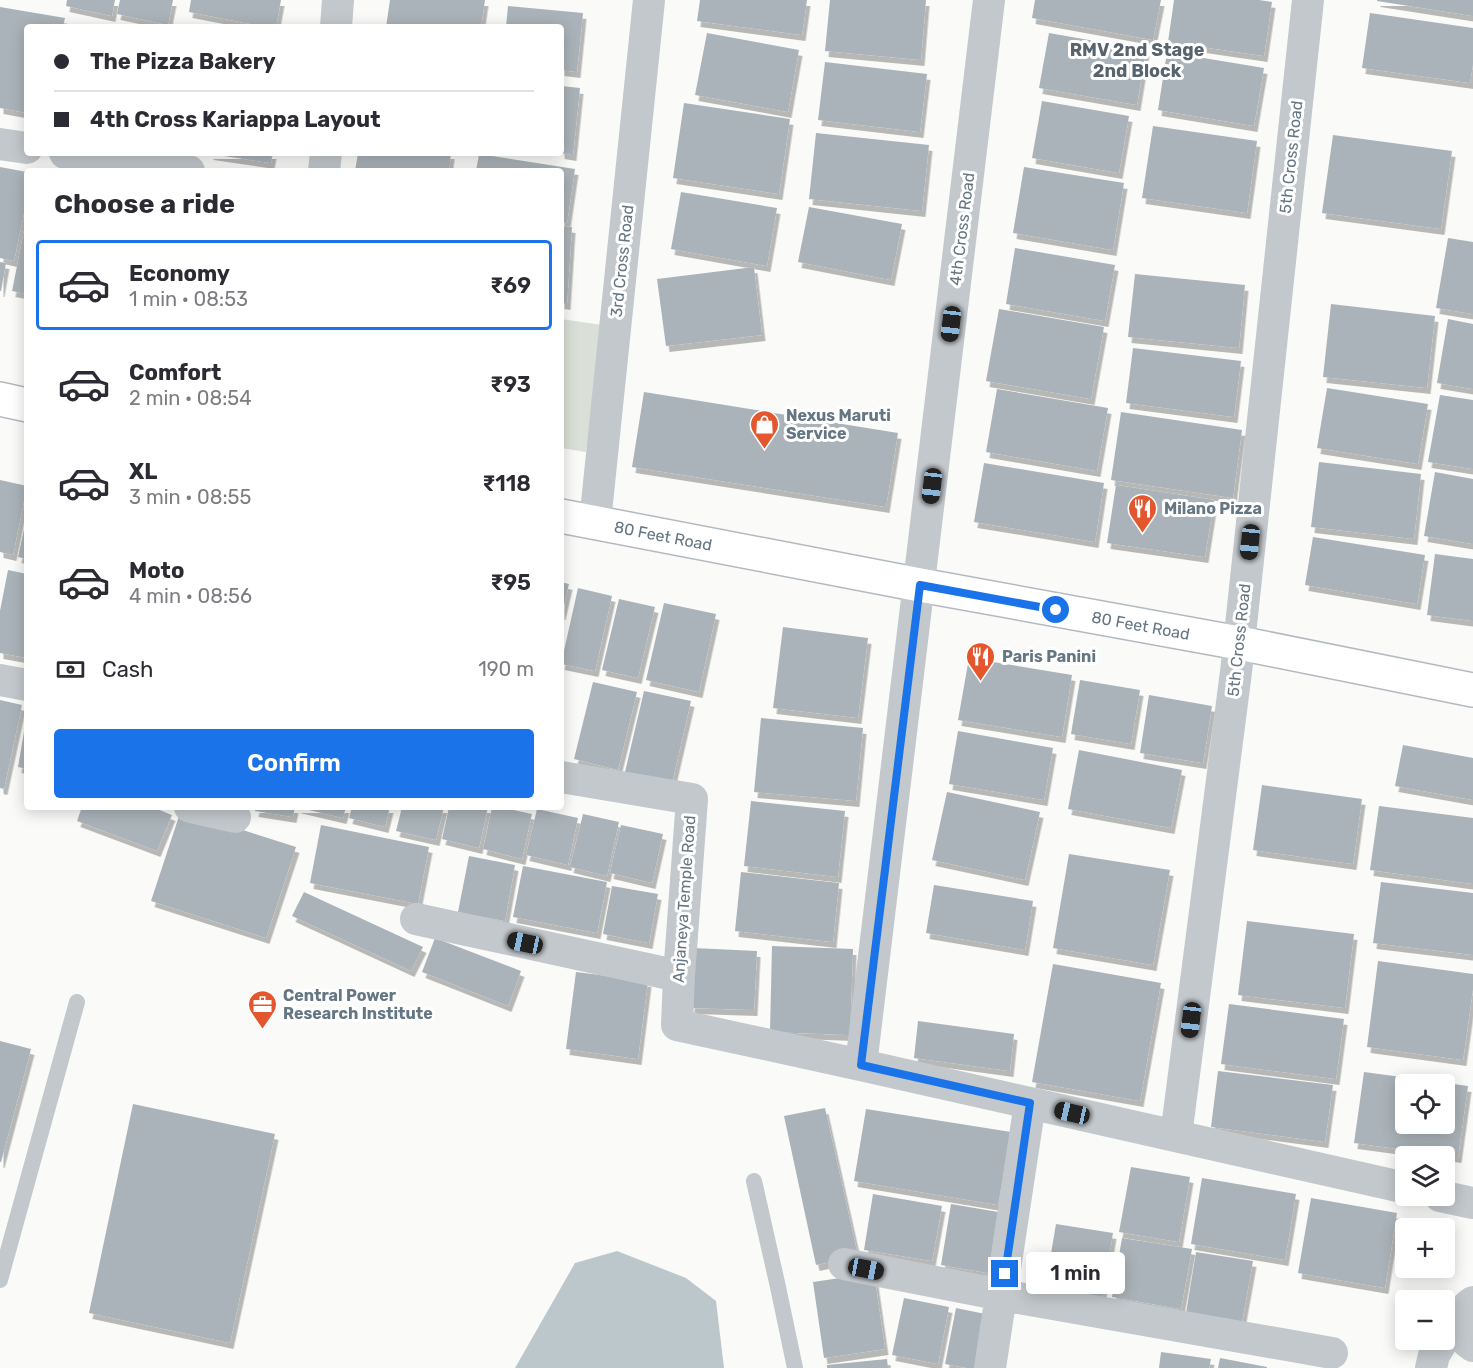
<!DOCTYPE html>
<meta charset="utf-8">
<style>
body{margin:0;font-family:Rubik,sans-serif;background:#f7f7f7;color:#2b2b33;height:100vh;display:flex;flex-direction:column;font-size:22px;white-space:nowrap}
*{box-sizing:border-box;margin:0}
p{font-size:20px;color:#7c7c81}
.icon{flex:none;width:33px;height:33px;fill:none;stroke:currentColor;stroke-width:2;stroke-linecap:round;stroke-linejoin:round}
.map{position:relative;flex:1;overflow:hidden}
.details{position:absolute;left:24px;top:168px;width:540px;height:642px;display:flex;flex-direction:column;background:#fff;border-radius:6px;box-shadow:0 3px 15px #0003}
.details>*{flex:none}
.guide{position:absolute;left:24px;top:24px;width:540px;height:132px;border-radius:6px;box-shadow:0 3px 15px #0003;display:grid;align-content:center;height:132px;padding:0 30px;background:#fff}
.controls{position:absolute;left:1395px;top:1074px;display:grid;gap:12px}
.controls a{display:grid;place-items:center;width:60px;height:60px;border-radius:6px;background:#fff;box-shadow:0 3px 15px #0003;font-size:30px}
.end{position:absolute;width:27px;height:27px;margin:-14px;border:8px solid #1a73e8;background:#fff;box-shadow:0 0 0 3px #fff}
.from{border-radius:50%}
.bubble{position:absolute;height:42px;border-radius:6px;background:#fff;box-shadow:0 3px 15px #0003;font-size:20px;font-weight:600;line-height:42px;text-align:center}
.car{position:absolute;width:18px;height:36px;margin:-18px -9px;border-radius:8px;box-shadow:0 0 4px 2px #0007;background:linear-gradient(#222 24%,#8ab4d8 0 40%,#222 0 76%,#8ab4d8 0 86%,#222 0)}
.guide b{display:flex;align-items:center;gap:21px;height:57px;font-size:22px}
.guide b+b{border-top:2px solid #e1e1e2}
.guide i{width:15px;height:15px;background:#2b2b33}
ul{padding:0;list-style:none}
li{display:flex;align-items:center;gap:18px;height:90px;margin:0 12px 9px;padding:0 18px;border:3px solid transparent;border-radius:6px}
li div{flex:1}
li b{display:block;font-size:22px}
li em{font-style:normal;font-weight:600}
li.on{border-color:#1a73e8}
li>.icon{width:54px;height:54px;stroke-width:1.5}
h2{padding:0 30px;font-size:27px;line-height:72px}
.pay{display:flex;align-items:center;gap:15px;height:66px;padding:0 30px;font-size:22px}
.pay p{margin-inline-start:auto}
.button{display:flex;gap:12px;margin-top:auto;padding:12px 30px}
.button a{flex:1;height:69px;border-radius:6px;background:#1a73e8;color:#fff;font-size:24px;font-weight:600;line-height:69px;text-align:center}
.map>svg:first-child{display:block}
.green{fill:#dadfd7}
.water{fill:#bbc7cb}
.building{fill:#aab3b9;fill-rule:evenodd;filter:url(#shadow)}
.lines{fill:none;stroke-linecap:round;stroke-linejoin:round}
.secondary-casing{stroke:#b3babf;stroke-width:36}
.lane{stroke:#c3c8cc;stroke-width:16}
.street{stroke:#c3c8cc;stroke-width:32}
.secondary{stroke:#fff;stroke-width:33}
.route{stroke:#1a73e8;stroke-width:8}
.labels{text-anchor:middle;dominant-baseline:central;stroke-width:6;stroke-linejoin:round;paint-order:stroke}
.street-label{font-size:16px;fill:#657683;stroke:#fff}
.poi-label{font-size:16px;font-weight:bold;fill:#657683;stroke:#fff;text-anchor:start}
.neighbourhood-label{font-size:18px;font-weight:bold;fill:#57646e;stroke:#fff}
</style>
<div class="map">
<svg width="1473" height="1368" viewBox="0 0 1473 1368">
<defs>
<filter id="shadow"><feDropShadow dx="3.5" dy="6" stdDeviation="0" flood-color="#0004"/></filter>
</defs>
<rect width="100%" height="100%" fill="#fafaf8"/>
<path class="green" d="M 561,319 L 602,325 L 586,452 L 561,448 Z"/>
<path class="water" d="M 617,1251 L 686,1278 L 716,1301 L 724,1368 L 515,1368 L 575,1263 Z"/>
<path class="building" d="M 67,0 L 115,0 L 112,16 L 66,6 Z
M 120,0 L 173,0 L 168,25 L 117,14 Z
M 191,0 L 281,0 L 276,27 L 266,27 L 189,12 Z
M 390,0 L 485,0 L 481,27 L 386,27 Z
M 700,0 L 807,0 L 802,35 L 697,21 Z
M 830,0 L 926,0 L 921,60 L 825,51 Z
M 1035,0 L 1161,0 L 1153,40 L 1032,18 Z
M 1174,0 L 1259,0 L 1272,2 L 1264,56 L 1168,42 Z
M 1377,0 L 1473,0 L 1473,16 L 1377,1 Z
M 508,6 L 583,13 L 577,72 L 561,70 L 561,27 L 506,27 Z
M 0,7 L 65,18 L 63,27 L 27,27 L 27,113 L 0,108 Z
M 1370,13 L 1473,28 L 1473,64 L 1470,83 L 1362,68 Z
M 707,33 L 799,50 L 788,112 L 695,95 Z
M 1049,33 L 1146,50 L 1137,105 L 1039,88 Z
M 1167,52 L 1264,68 L 1254,126 L 1158,110 Z
M 825,62 L 927,74 L 920,132 L 818,120 Z
M 561,86 L 580,88 L 573,155 L 561,153 Z
M 1042,101 L 1129,116 L 1119,173 L 1032,158 Z
M 684,103 L 790,119 L 779,194 L 673,178 Z
M 1153,126 L 1257,141 L 1247,213 L 1142,198 Z
M 816,133 L 929,145 L 922,211 L 809,199 Z
M 1333,135 L 1452,151 L 1441,229 L 1322,213 Z
M 210,153 L 273,153 L 271,163 L 210,154 Z
M 358,153 L 451,153 L 449,171 L 355,171 Z
M 479,154 L 575,169 L 567,223 L 561,222 L 561,171 L 476,171 Z
M 0,167 L 27,172 L 27,198 L 14,261 L 0,258 Z
M 1024,167 L 1124,183 L 1113,250 L 1013,233 Z
M 681,192 L 777,208 L 767,266 L 671,249 Z
M 809,207 L 902,224 L 891,280 L 798,262 Z
M 26,221 L 27,221 L 27,294 L 12,291 Z
M 561,226 L 572,227 L 567,304 L 561,303 Z
M 1448,238 L 1473,242 L 1473,314 L 1436,308 Z
M 1015,248 L 1115,265 L 1105,321 L 1006,304 Z
M 0,262 L 6,263 L 1,291 L 0,291 Z
M 754,267 L 762,335 L 666,346 L 657,279 Z
M 1135,274 L 1245,285 L 1239,348 L 1128,337 Z
M 1331,304 L 1435,316 L 1427,388 L 1323,377 Z
M 999,309 L 1104,327 L 1091,399 L 986,381 Z
M 1448,319 L 1473,324 L 1473,389 L 1437,383 Z
M 1133,348 L 1241,361 L 1234,417 L 1126,403 Z
M 1327,388 L 1428,404 L 1418,464 L 1317,448 Z
M 997,389 L 1108,408 L 1097,471 L 986,452 Z
M 644,392 L 898,433 L 886,507 L 632,467 Z
M 1440,395 L 1473,400 L 1473,469 L 1428,462 Z
M 1121,412 L 1242,430 L 1233,498 L 1111,480 Z
M 1319,462 L 1421,474 L 1414,539 L 1311,527 Z
M 984,463 L 1104,483 L 1095,542 L 974,522 Z
M 1435,472 L 1473,479 L 1473,544 L 1424,536 Z
M 0,480 L 27,486 L 13,555 L 0,552 Z
M 1116,485 L 1214,500 L 1205,557 L 1107,543 Z
M 26,520 L 27,520 L 27,559 L 18,557 Z
M 1313,537 L 1425,555 L 1417,604 L 1305,585 Z
M 1435,554 L 1473,559 L 1473,621 L 1427,615 Z
M 8,570 L 27,574 L 27,658 L 0,653 L 0,611 Z
M 561,582 L 569,584 L 562,614 L 561,614 Z
M 578,588 L 612,596 L 595,671 L 561,664 Z
M 619,599 L 655,607 L 638,678 L 602,670 Z
M 664,603 L 716,614 L 699,692 L 646,680 Z
M 783,627 L 868,638 L 858,718 L 773,708 Z
M 969,658 L 1072,675 L 1062,737 L 958,720 Z
M 1080,680 L 1140,690 L 1131,744 L 1071,734 Z
M 593,682 L 637,692 L 618,770 L 574,759 Z
M 644,691 L 691,701 L 672,783 L 625,772 Z
M 1149,695 L 1212,706 L 1203,763 L 1140,753 Z
M 0,700 L 22,705 L 4,789 L 0,788 Z
M 761,718 L 863,728 L 856,801 L 754,792 Z
M 26,720 L 27,720 L 27,769 L 18,767 Z
M 958,731 L 1053,748 L 1044,800 L 949,784 Z
M 1403,745 L 1473,758 L 1473,800 L 1395,786 Z
M 1079,750 L 1182,770 L 1171,828 L 1068,809 Z
M 1262,785 L 1362,799 L 1353,864 L 1253,850 Z
M 947,792 L 1040,812 L 1025,880 L 932,860 Z
M 751,801 L 845,811 L 838,877 L 744,866 Z
M 1379,806 L 1473,818 L 1473,884 L 1370,870 Z
M 82,807 L 152,807 L 172,815 L 157,851 L 77,821 Z
M 256,807 L 295,807 L 293,817 L 255,811 Z
M 296,807 L 346,807 L 343,818 Z
M 352,807 L 390,807 L 385,827 L 349,818 Z
M 402,807 L 444,807 L 436,840 L 396,831 Z
M 449,807 L 488,807 L 479,848 L 442,839 Z
M 492,807 L 500,807 L 532,814 L 522,859 L 483,849 Z
M 537,809 L 578,818 L 568,865 L 526,855 Z
M 181,810 L 296,847 L 266,938 L 151,901 Z
M 583,814 L 619,822 L 607,876 L 570,867 Z
M 321,825 L 429,847 L 418,904 L 310,883 Z
M 621,825 L 663,834 L 652,883 L 610,873 Z
M 1069,854 L 1170,870 L 1153,965 L 1053,948 Z
M 469,856 L 515,865 L 505,921 L 458,912 Z
M 523,866 L 607,882 L 597,933 L 513,917 Z
M 741,872 L 839,883 L 833,942 L 735,931 Z
M 1381,882 L 1473,893 L 1473,955 L 1373,943 Z
M 934,885 L 1033,901 L 1025,950 L 926,933 Z
M 612,886 L 658,894 L 649,943 L 603,934 Z
M 304,892 L 423,947 L 411,971 L 292,916 Z
M 1247,921 L 1354,934 L 1345,1008 L 1238,995 Z
M 435,938 L 521,971 L 508,1006 L 422,972 Z
M 772,946 L 853,949 L 850,1035 L 770,1032 Z
M 693,948 L 757,951 L 754,1010 L 691,1008 Z
M 1378,961 L 1473,974 L 1473,989 L 1463,1060 L 1367,1047 Z
M 1053,964 L 1161,983 L 1140,1101 L 1032,1082 Z
M 576,972 L 648,981 L 638,1059 L 566,1049 Z
M 1229,1004 L 1344,1019 L 1336,1079 L 1221,1064 Z
M 918,1021 L 1014,1034 L 1010,1071 L 914,1058 Z
M 0,1041 L 31,1049 L 1,1162 L 0,1162 Z
M 1218,1071 L 1333,1085 L 1325,1142 L 1211,1127 Z
M 1364,1072 L 1468,1086 L 1458,1157 L 1354,1143 ZM 1406,1084 L 1444,1084 L 1444,1124 L 1406,1124 Z
M 133,1104 L 275,1134 L 230,1343 L 89,1313 Z
M 825,1108 L 858,1256 L 816,1265 L 784,1116 Z
M 866,1109 L 1011,1132 L 998,1205 L 854,1181 Z
M 1131,1167 L 1190,1177 L 1179,1242 L 1119,1232 Z
M 1202,1178 L 1296,1194 L 1285,1260 L 1191,1244 Z
M 873,1194 L 942,1206 L 932,1261 L 864,1250 Z
M 1311,1198 L 1397,1213 L 1385,1288 L 1298,1273 Z
M 951,1204 L 1010,1214 L 999,1275 L 941,1265 Z
M 1056,1224 L 1113,1233 L 1102,1298 L 1045,1289 Z
M 1122,1238 L 1192,1249 L 1181,1309 L 1112,1297 Z
M 1196,1252 L 1253,1261 L 1242,1322 L 1186,1313 Z
M 874,1273 L 885,1349 L 824,1358 L 813,1282 Z
M 904,1298 L 949,1307 L 938,1364 L 892,1355 Z
M 956,1308 L 995,1316 L 984,1368 L 967,1368 L 945,1364 Z
M 1161,1352 L 1211,1359 L 1209,1368 L 1159,1368 Z
M 1220,1358 L 1267,1367 L 1267,1368 L 1218,1368 Z
M 887,1359 L 888,1368 L 827,1368 L 827,1365 Z"/>
<g class="lines">
<defs>
<g id="secondary">
<path d="M 0,399 L 27,405"/>
<path id="s1" d="M 561,516 L 920,585 L 1239,643 L 1473,690"/>
</g>
</defs>
<use href="#secondary" class="secondary-casing"/>
<path class="lane" d="M 754,1181 L 778,1287 L 795,1368
M 0,1280 L 77,1002"/>
<path class="street" d="M 336,27 L 338,0
M 0,144 L 27,148
M 65,153 L 189,171
M 324,171 L 326,153
M 595,522 L 649,0
M 0,680 L 27,685
M 561,777 L 692,799 L 679,976 L 677,1025 L 861,1065 L 1406,1188
M 190,807 L 235,817
M 416,919 L 679,976
M 861,1065 L 989,0
M 1176,1136 L 1236,672 L 1308,0
M 1440,1196 L 1473,1203
M 844,1264 L 1002,1295 L 1332,1353
M 1473,1302 C 1456,1313 1455,1335 1473,1346
M 990,1368 L 1030,1103
M 1431,1368 L 1434,1355 L 1443,1340"/>
<use href="#secondary" class="secondary"/>
</g>
<g class="lines">
<path class="route" d="M 1005,1274 L 1030,1103 L 861,1065 L 920,585 L 1056,610"/>
</g>
<defs>
<symbol id="shop-pin" viewBox="-11 -11 22 30"><path d="M0 17L-7.5 6A9.5 9.5 0 1 1 7.5 6Z" fill="#e4572e" stroke="#fff"/><path d="M-5-2.5h2.3a2.7 3.5 0 0 1 5.4 0H5L5.5 6h-11ZM-1.5-2.5h3a1.5 2.3 0 0 0-3 0Z" fill="#fff"/></symbol>
<symbol id="restaurant-pin" viewBox="-11 -11 22 30"><path d="M0 17L-7.5 6A9.5 9.5 0 1 1 7.5 6Z" fill="#e4572e" stroke="#fff"/><path d="M-5-6h1v4h1v-4h1v4h1v-4h1v5L-1.5 .5V6h-2V.5L-5-1ZM5-6V6H3V1.5H1.5Q1.5-4 5-6Z" fill="#fff"/></symbol>
<symbol id="office-pin" viewBox="-11 -11 22 30"><path d="M0 17L-7.5 6A9.5 9.5 0 1 1 7.5 6Z" fill="#e4572e" stroke="#fff"/><path d="M-6-3h4V-5.5h4V-3h4V5H-6ZM-1-4.5V-3h2v-1.5ZM-6 0V1H6V0Z" fill="#fff"/></symbol>
</defs>
<g fill-rule="evenodd">
<use href="#shop-pin" x="748" y="408" width="33" height="45"/>
<use href="#restaurant-pin" x="1126" y="492" width="33" height="45"/>
<use href="#restaurant-pin" x="964" y="640" width="33" height="45"/>
<use href="#office-pin" x="246" y="988" width="33" height="45"/>
</g>
<g class="labels">
<g class="street-label">
<text transform="translate(1291 157) rotate(-84)">5th Cross Road</text>
<text transform="translate(962 229) rotate(-83)">4th Cross Road</text>
<text transform="translate(622 261) rotate(-84)">3rd Cross Road</text>
<text stroke="none"><textPath href="#s1" startOffset="104">80 Feet Road</textPath></text>
<text stroke="none"><textPath href="#s1" startOffset="590">80 Feet Road</textPath></text>
<text transform="translate(1239 640) rotate(-84)">5th Cross Road</text>
<text transform="translate(684 899) rotate(-86)">Anjaneya Temple Road</text>
</g>
<g class="poi-label">
<text x="786" y="415">Nexus Maruti<tspan x="786" dy="18">Service</tspan></text>
<text x="1164" y="508">Milano Pizza</text>
<text x="1002" y="656">Paris Panini</text>
<text x="283" y="995">Central Power<tspan x="283" dy="18">Research Institute</tspan></text>
</g>
<g class="neighbourhood-label">
<text x="1137" y="50">RMV 2nd Stage<tspan x="1137" dy="21">2nd Block</tspan></text>
</g>
</g>
</svg>
<div class="controls">
<a><svg class="icon" aria-label="locate" viewBox="0 0 24 24"><circle cx="12" cy="12" r="6"/><path d="M12 2v4M12 18v4M2 12h4M18 12h4"/></svg></a>
<a><svg class="icon" aria-label="layers" viewBox="0 0 24 24"><path d="M12 4l9 5-9 5-9-5zM3 14l9 5 9-5"/></svg></a>
<a>+</a>
<a>−</a>
</div>
<i class="end from" style="left:1056px;top:610px"></i>
<i class="end" style="left:1005px;top:1274px"></i>
<div class="bubble" style="left:1026px;top:1252px;width:99px">1 min</div>
<i class="car" style="left:951px;top:324px;rotate:187deg"></i>
<i class="car" style="left:932px;top:486px;rotate:187deg"></i>
<i class="car" style="left:1250px;top:542px;rotate:186deg"></i>
<i class="car" style="left:525px;top:943px;rotate:282deg"></i>
<i class="car" style="left:1191px;top:1020px;rotate:187deg"></i>
<i class="car" style="left:1072px;top:1113px;rotate:283deg"></i>
<i class="car" style="left:866px;top:1269px;rotate:101deg"></i>
<div class="guide">
<b><i class="from"></i>The Pizza Bakery</b>
<b><i></i>4th Cross Kariappa Layout</b>
</div>
<section class="details">
<h2>Choose a ride</h2>
<ul>
<li class="on"><svg class="icon" aria-label="car" viewBox="0 0 24 24"><path d="M5 17H2v-5l4-1 3-4h7l3 4 3 1v5h-3M9 17h6M6 11h13"/><circle cx="7" cy="17" r="2"/><circle cx="17" cy="17" r="2"/></svg><div><b>Economy</b><p>1 min · 08:53</p></div><em>₹69</em></li>
<li><svg class="icon" aria-label="car" viewBox="0 0 24 24"><path d="M5 17H2v-5l4-1 3-4h7l3 4 3 1v5h-3M9 17h6M6 11h13"/><circle cx="7" cy="17" r="2"/><circle cx="17" cy="17" r="2"/></svg><div><b>Comfort</b><p>2 min · 08:54</p></div><em>₹93</em></li>
<li><svg class="icon" aria-label="car" viewBox="0 0 24 24"><path d="M5 17H2v-5l4-1 3-4h7l3 4 3 1v5h-3M9 17h6M6 11h13"/><circle cx="7" cy="17" r="2"/><circle cx="17" cy="17" r="2"/></svg><div><b>XL</b><p>3 min · 08:55</p></div><em>₹118</em></li>
<li><svg class="icon" aria-label="car" viewBox="0 0 24 24"><path d="M5 17H2v-5l4-1 3-4h7l3 4 3 1v5h-3M9 17h6M6 11h13"/><circle cx="7" cy="17" r="2"/><circle cx="17" cy="17" r="2"/></svg><div><b>Moto</b><p>4 min · 08:56</p></div><em>₹95</em></li>
</ul>
<div class="pay"><svg class="icon" aria-label="cash" viewBox="0 0 24 24"><path d="M3 7h18v10H3z"/><circle cx="12" cy="12" r="2"/></svg>Cash<p>190 m</p></div>
<div class="button"><a>Confirm</a></div>
</section>
</div>
